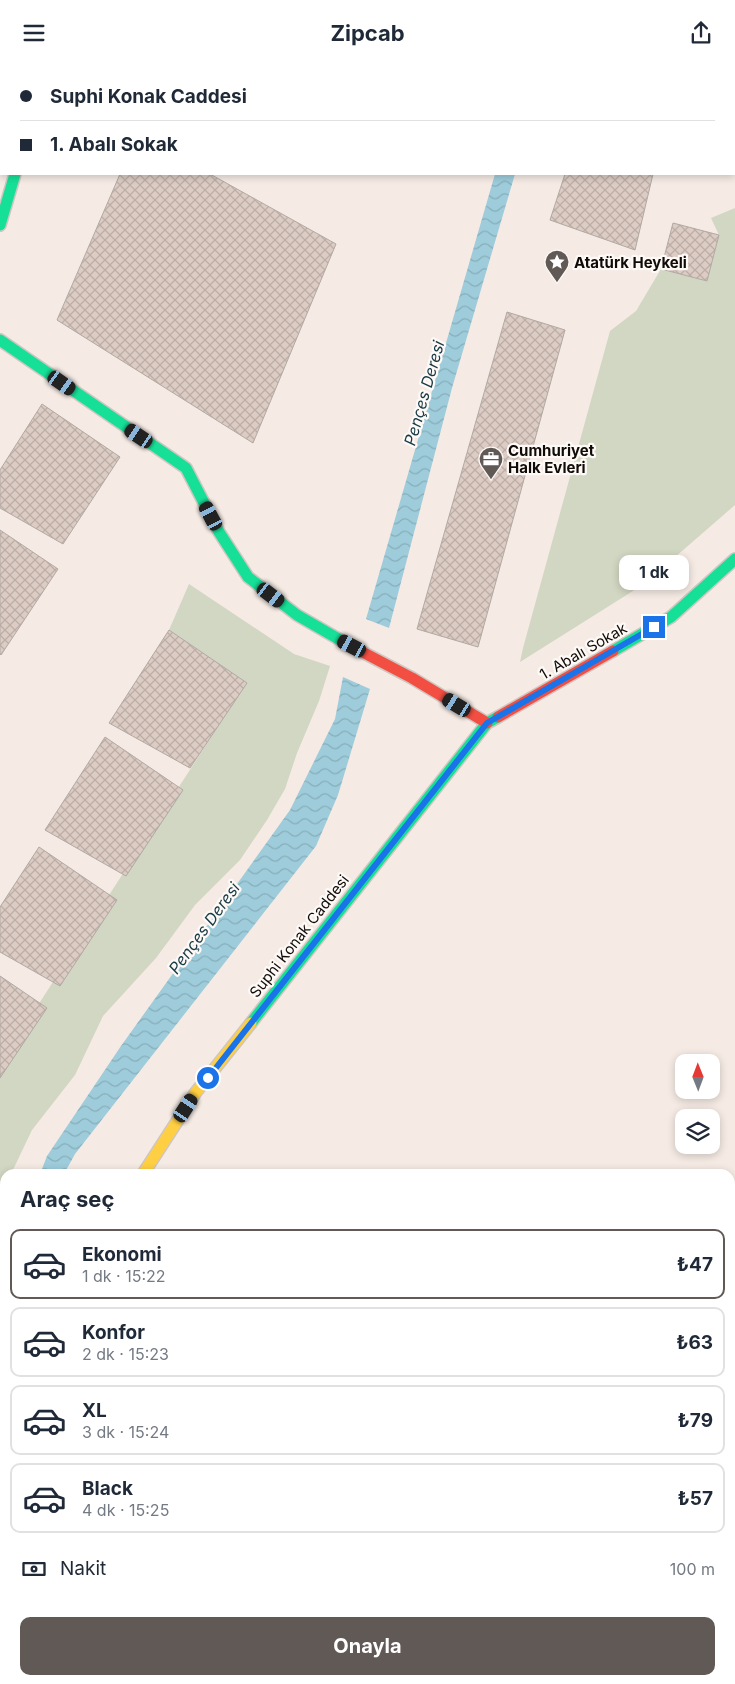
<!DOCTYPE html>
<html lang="tr">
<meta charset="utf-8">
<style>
body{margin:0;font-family:Inter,sans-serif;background:#f2f2f3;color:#1f2937;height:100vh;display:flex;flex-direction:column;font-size:19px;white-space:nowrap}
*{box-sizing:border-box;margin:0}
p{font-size:16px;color:#747a83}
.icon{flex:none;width:28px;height:28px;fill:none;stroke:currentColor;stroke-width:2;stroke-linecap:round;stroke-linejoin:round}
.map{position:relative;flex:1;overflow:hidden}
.sheet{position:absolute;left:0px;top:1104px;width:735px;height:516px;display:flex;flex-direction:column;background:#fff;border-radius:15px 15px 0 0;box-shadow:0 2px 8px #0003}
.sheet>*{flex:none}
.banner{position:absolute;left:0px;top:0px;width:735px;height:110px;box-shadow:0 2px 8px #0003;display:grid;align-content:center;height:110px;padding:0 20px;background:#fff}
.needle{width:32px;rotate:359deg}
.tools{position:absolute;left:675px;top:989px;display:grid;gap:10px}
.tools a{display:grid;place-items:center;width:45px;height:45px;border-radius:10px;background:#fff;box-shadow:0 2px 8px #0003;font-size:25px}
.end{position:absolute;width:22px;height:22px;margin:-11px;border:6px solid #1a73e8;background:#fff;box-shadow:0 0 0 2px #fff}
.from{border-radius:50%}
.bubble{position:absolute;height:35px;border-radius:10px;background:#fff;box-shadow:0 2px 8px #0003;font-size:16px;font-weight:700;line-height:35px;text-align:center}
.car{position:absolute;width:15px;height:30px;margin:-15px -8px;border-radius:6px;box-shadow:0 0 4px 1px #0007;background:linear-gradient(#222 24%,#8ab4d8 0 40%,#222 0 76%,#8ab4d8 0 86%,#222 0)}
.banner b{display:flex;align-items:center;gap:18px;height:48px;font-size:19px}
.banner b+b{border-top:1px solid #e0e1e3}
.banner i{width:12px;height:12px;background:#1f2937}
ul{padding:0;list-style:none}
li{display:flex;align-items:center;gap:15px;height:70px;margin:0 10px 8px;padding:0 10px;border:2px solid #e0e1e3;border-radius:10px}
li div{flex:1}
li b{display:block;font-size:19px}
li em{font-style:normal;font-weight:700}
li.selected{border-color:#615955}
li>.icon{width:45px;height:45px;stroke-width:1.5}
h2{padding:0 20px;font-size:22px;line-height:60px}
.pay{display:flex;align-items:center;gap:12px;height:55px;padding:0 20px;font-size:19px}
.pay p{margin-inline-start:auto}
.primary-button{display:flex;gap:10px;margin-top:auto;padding:10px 20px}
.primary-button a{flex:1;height:58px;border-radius:10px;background:#615955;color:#fff;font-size:20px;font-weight:700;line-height:58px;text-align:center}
header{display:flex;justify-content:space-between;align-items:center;height:65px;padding:0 20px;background:#fff;font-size:22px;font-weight:700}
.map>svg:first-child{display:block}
.green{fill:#d1d7c2}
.water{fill:url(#water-waves)}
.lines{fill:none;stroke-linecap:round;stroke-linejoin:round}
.stream{stroke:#9eccdb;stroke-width:12}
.building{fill:url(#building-cross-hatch);stroke:#b1a9a4}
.street-casing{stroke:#cfc6c1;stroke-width:30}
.fast-casing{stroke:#cfc6c1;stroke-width:14}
.slow-casing{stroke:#cfc6c1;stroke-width:14}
.jam-casing{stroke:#cfc6c1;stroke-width:14}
.street{stroke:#fefcfb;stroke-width:28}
.fast{stroke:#16e098;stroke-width:11}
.slow{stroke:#ffcf43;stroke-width:11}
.jam{stroke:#f24e42;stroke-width:11}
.route{stroke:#1a73e8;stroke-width:6}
.labels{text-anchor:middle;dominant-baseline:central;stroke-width:4.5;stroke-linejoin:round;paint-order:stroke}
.poi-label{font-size:15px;font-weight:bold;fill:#110b08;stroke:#fdf9f6;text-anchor:start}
.street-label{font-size:15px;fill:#110b08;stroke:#fdf9f6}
.water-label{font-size:16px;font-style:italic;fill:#173944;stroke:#fdf9f6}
</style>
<header><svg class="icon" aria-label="menu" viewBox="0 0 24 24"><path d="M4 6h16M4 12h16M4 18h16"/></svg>Zipcab<svg class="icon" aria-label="share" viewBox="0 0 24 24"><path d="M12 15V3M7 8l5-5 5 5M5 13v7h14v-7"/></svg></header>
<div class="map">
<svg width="735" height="1619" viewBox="0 0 735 1619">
<defs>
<pattern id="water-waves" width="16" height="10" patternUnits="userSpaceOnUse" patternTransform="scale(1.25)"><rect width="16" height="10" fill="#9eccdb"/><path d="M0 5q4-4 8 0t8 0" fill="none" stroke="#87aeba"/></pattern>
<pattern id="building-cross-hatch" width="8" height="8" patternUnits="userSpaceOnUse" patternTransform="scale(1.25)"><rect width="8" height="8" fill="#dcccc4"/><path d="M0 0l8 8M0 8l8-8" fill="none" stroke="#bcaea7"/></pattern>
</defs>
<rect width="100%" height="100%" fill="#f5eae4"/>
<path class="green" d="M 735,143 L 735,440 L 644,519 L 520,597 L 523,583 L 610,266 L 636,246 L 661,204 L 707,216 L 719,170 L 711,153 Z
M 189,519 L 294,589 L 330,601 L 319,636 L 297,688 L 285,724 L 267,755 L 240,795 L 195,840 L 156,893 L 103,951 L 75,1010 L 32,1065 L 11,1109 L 5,1109 L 5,1122 L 0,1133 L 0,999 L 246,618 L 169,565 Z"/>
<path class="water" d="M 495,109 L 515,109 L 452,323 L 389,563 L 366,554 Z
M 343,612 L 370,624 L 338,730 L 316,781 L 75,1089 L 64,1109 L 40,1109 L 47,1091 L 121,981 L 290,745 L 335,654 Z
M 5,1196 L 5,1246 L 0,1261 L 0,1208 Z"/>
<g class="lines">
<path class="stream" d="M 262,1615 L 268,1619
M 733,1619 L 735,1619"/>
</g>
<path class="building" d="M 305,0 L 457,0 L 305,1 Z
M 632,0 L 675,0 L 675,1 Z
M 120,109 L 210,109 L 336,179 L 253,378 L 57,255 Z
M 565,109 L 653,109 L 635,185 L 550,155 Z
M 673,158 L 719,170 L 707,216 L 661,204 Z
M 507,247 L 565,265 L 478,582 L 417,564 Z
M 42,339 L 120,392 L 63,479 L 0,443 L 0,405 Z
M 0,465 L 58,504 L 1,590 L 0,589 Z
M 169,565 L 247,618 L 190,703 L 109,658 Z
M 105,672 L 183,725 L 126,811 L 45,765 Z
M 39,782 L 117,835 L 60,921 L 0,887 L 0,842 Z
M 0,911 L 47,943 L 0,1013 Z
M 730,1376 L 735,1378 L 735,1441 L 730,1439 Z
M 131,1615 L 207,1615 L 207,1619 L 120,1619 Z
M 389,1615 L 432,1615 L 422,1619 L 391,1619 Z"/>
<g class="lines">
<defs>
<path id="street" d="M 50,1 L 51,0
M 0,1266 L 5,1268
M 730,1352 L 735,1352
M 0,1614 L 5,1612"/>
<path id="fast" d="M 0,160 L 15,109
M 0,275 L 186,403 L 219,467 L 248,512 L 297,550 L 349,580
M 613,586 L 671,552 L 735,494
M 251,958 L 487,658 L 498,652"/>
<path id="slow" d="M 143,1109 L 196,1027 L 251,958"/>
<path id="jam" d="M 349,580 L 412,613 L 487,658
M 498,652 L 613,586
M 0,1493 L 5,1477"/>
</defs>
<use href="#street" class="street-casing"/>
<use href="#fast" class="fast-casing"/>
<use href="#slow" class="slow-casing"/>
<use href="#jam" class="jam-casing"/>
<use href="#street" class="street"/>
<use href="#fast" class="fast"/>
<use href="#slow" class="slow"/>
<use href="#jam" class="jam"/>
</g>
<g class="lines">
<path class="route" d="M 208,1013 L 487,658 L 654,562"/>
</g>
<defs>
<symbol id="sight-pin" viewBox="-11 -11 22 30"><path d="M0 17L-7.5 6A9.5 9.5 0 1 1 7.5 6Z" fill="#615955" stroke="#fdf9f6"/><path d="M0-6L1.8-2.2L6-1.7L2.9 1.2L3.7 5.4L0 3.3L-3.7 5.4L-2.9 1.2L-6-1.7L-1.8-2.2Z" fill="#fff"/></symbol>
<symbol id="office-pin" viewBox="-11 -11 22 30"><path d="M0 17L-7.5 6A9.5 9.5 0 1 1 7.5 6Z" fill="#615955" stroke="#fdf9f6"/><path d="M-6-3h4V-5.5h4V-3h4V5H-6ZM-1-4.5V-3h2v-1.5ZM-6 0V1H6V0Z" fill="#fff"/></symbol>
</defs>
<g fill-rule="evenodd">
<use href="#sight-pin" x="543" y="183" width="28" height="38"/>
<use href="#office-pin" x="477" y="380" width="28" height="38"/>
</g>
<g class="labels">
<g class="poi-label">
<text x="574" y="197">Atatürk Heykeli</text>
<text x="508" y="385">Cumhuriyet<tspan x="508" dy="17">Halk Evleri</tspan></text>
</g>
<g class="street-label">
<text transform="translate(583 586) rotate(-30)">1. Abalı Sokak</text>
<text transform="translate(299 871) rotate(-52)">Suphi Konak Caddesi</text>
</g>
<g class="water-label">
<text transform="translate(424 328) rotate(-74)">Pençes Deresi</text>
<text transform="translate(204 863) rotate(-54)">Pençes Deresi</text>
</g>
</g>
</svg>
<div class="tools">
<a><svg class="needle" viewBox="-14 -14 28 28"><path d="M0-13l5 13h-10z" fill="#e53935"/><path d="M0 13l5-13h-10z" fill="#747a83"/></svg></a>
<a><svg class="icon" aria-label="layers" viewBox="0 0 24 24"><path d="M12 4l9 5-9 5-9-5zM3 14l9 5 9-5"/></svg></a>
</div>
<i class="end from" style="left:208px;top:1013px"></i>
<i class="end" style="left:654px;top:562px"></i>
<div class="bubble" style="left:619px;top:490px;width:70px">1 dk</div>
<i class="car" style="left:62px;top:318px;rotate:125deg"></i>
<i class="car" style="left:139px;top:371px;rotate:304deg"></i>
<i class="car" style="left:211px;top:451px;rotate:332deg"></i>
<i class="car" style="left:271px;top:530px;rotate:127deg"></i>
<i class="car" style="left:352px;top:581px;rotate:298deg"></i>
<i class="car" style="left:457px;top:640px;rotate:301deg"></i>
<i class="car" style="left:186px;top:1043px;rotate:33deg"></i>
<div class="banner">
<b><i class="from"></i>Suphi Konak Caddesi</b>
<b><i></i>1. Abalı Sokak</b>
</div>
<section class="sheet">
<h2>Araç seç</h2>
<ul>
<li class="selected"><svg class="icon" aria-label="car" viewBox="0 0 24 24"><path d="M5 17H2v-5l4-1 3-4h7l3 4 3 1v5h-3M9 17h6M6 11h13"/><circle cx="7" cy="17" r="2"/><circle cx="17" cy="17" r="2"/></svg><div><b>Ekonomi</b><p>1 dk · 15:22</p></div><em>₺47</em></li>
<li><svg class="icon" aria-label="car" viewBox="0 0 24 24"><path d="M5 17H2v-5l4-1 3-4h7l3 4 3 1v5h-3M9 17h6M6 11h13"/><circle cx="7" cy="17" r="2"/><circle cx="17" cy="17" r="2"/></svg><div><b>Konfor</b><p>2 dk · 15:23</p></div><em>₺63</em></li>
<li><svg class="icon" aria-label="car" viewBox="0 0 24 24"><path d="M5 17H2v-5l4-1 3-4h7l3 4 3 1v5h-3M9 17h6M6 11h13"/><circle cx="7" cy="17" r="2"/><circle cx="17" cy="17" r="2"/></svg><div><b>XL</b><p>3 dk · 15:24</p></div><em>₺79</em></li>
<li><svg class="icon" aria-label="car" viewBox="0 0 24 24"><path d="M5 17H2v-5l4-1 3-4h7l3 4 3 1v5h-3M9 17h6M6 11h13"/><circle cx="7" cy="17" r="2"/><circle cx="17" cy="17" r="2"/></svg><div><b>Black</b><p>4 dk · 15:25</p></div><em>₺57</em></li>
</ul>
<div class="pay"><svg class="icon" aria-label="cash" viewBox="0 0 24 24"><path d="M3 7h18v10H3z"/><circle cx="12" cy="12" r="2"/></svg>Nakit<p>100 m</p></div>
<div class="primary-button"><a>Onayla</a></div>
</section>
</div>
